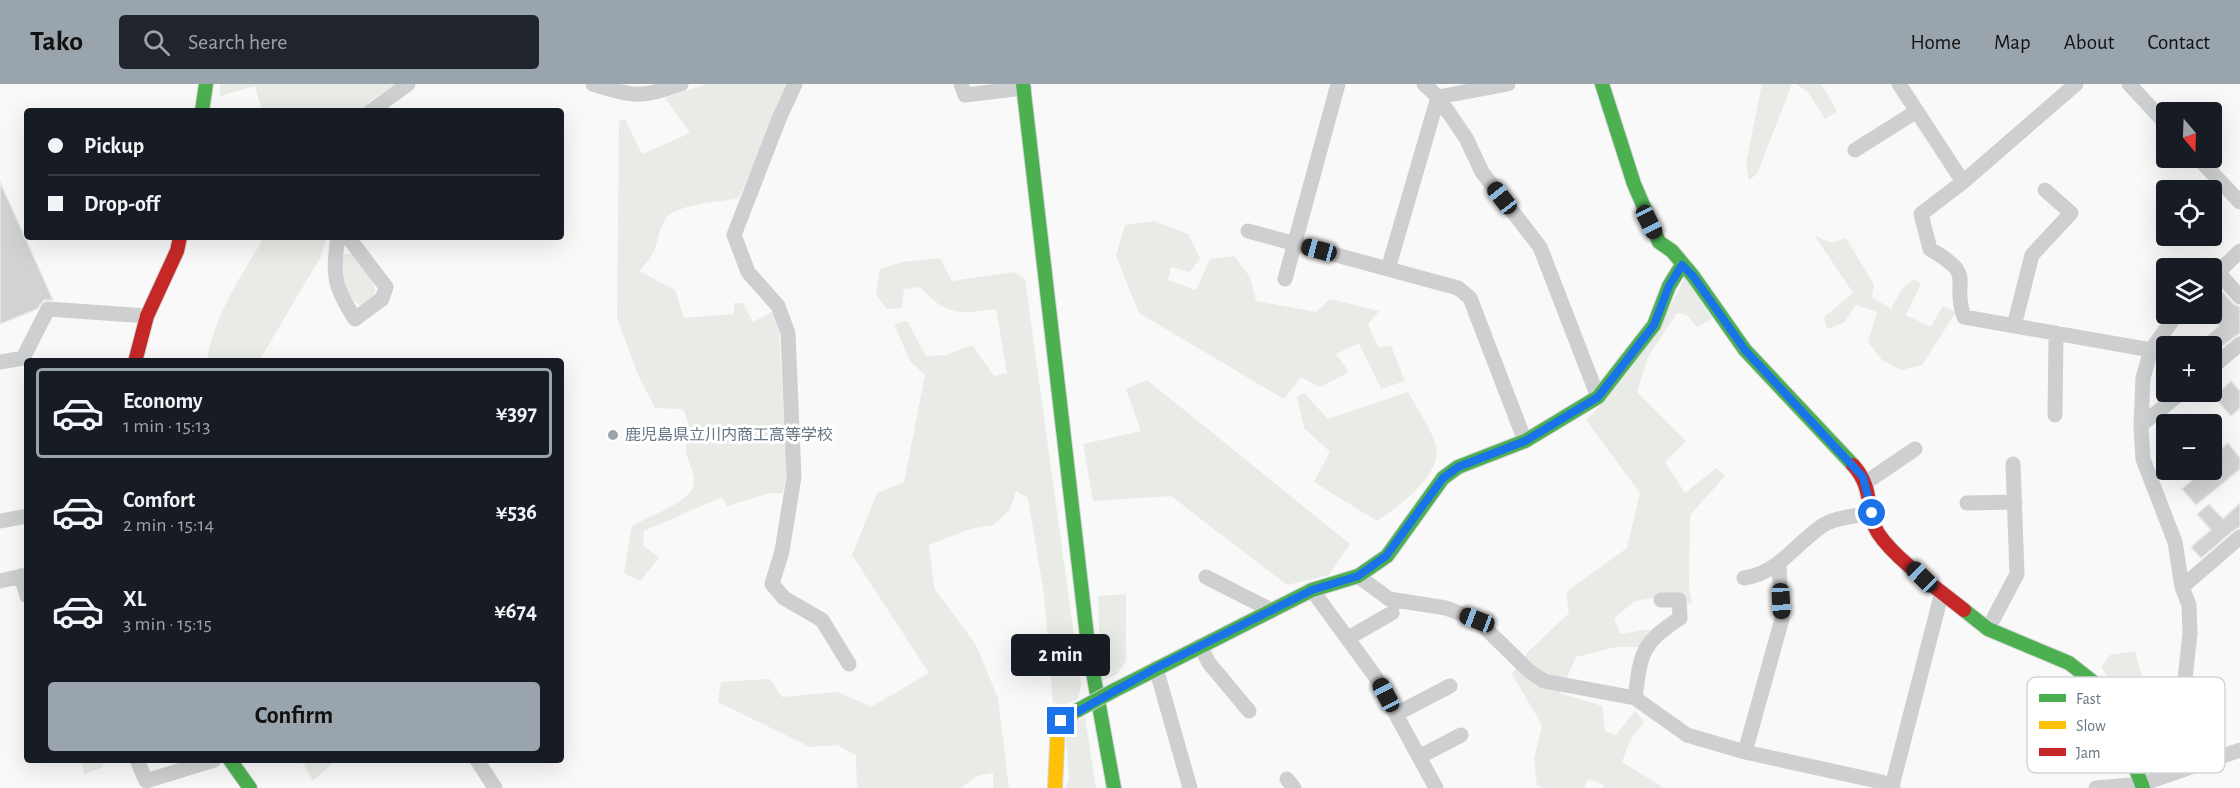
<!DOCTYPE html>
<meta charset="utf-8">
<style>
body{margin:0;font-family:"Alegreya Sans","Noto Sans JP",sans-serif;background:#20242c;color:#f1f3f6;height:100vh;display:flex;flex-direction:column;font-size:22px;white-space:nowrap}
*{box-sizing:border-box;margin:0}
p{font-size:20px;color:#9ea1a6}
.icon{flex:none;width:33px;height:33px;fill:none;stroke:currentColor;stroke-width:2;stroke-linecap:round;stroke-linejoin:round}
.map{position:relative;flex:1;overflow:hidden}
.sheet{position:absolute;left:24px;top:274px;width:540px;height:405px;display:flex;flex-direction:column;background:#171b24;border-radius:6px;box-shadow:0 6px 24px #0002}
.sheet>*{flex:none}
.top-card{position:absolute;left:24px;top:24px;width:540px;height:132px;border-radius:6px;box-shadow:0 6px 24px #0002;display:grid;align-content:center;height:132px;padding:0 24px;background:#171b24}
.needle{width:39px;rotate:161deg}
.buttons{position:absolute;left:2156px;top:18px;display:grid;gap:12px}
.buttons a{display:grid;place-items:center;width:66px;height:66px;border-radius:6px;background:#171b24;box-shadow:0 6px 24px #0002;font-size:30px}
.end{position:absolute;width:27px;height:27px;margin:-14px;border:8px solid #1a73e8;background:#fff;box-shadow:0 0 0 3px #fff}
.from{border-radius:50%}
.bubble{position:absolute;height:42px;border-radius:6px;background:#171b24;box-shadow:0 6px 24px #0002;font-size:20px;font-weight:700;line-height:42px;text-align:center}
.car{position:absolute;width:18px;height:36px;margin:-18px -9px;border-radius:8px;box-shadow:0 0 4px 2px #0007;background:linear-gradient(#222 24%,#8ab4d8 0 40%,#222 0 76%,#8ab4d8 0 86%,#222 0)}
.top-card b{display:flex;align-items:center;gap:21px;height:57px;font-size:22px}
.top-card b+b{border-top:2px solid #363941}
.top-card i{width:15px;height:15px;background:#f1f3f6}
ul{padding:10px 0 0;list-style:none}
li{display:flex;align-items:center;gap:18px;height:90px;margin:0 12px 9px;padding:0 12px;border:3px solid transparent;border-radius:6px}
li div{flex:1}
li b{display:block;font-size:22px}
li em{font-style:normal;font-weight:700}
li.active{border-color:#99a4ac}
li>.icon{width:54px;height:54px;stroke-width:1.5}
.action{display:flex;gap:12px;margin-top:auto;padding:12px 24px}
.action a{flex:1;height:69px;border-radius:6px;background:#99a4ac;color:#111;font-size:24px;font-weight:700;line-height:69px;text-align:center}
header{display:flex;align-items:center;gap:36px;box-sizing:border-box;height:84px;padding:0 30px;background:#99a4ac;color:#111}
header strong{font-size:28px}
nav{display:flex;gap:33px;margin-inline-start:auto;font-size:21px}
.search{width:420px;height:54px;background:#20242c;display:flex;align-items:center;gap:15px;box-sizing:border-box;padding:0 21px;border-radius:6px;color:#9ea1a6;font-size:22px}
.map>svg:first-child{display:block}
.green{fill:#e8ebe6}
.building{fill:#d0d2d3;stroke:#e8e8e8;stroke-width:1.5}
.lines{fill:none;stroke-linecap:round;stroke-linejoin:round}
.fast-casing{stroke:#d5d6d7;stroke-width:16}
.slow-casing{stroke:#d5d6d7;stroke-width:16}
.jam-casing{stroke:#d5d6d7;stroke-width:16}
.street{stroke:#cecfd0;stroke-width:15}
.fast{stroke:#4caf50;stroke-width:14}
.slow{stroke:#ffc107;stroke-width:14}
.jam{stroke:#c62828;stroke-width:14}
.fast-bridge-casing{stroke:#d5d6d7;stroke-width:16;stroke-linecap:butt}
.fast-bridge{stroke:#4caf50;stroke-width:14}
.route{stroke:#1a73e8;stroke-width:8}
.poi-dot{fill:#99a4ac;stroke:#fff;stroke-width:2}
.labels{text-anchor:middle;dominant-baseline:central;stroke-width:6;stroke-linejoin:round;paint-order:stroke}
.poi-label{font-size:16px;fill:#657683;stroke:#fff;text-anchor:start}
.key{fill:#fff;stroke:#d1d6da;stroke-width:1.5}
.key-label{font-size:16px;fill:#657683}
</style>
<header>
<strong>Tako</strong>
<div class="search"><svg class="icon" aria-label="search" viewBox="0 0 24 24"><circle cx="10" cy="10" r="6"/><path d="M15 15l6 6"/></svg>Search here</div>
<nav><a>Home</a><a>Map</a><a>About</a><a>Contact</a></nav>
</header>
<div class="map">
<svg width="2240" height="704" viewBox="0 0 2240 704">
<rect width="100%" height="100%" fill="#f9f9f9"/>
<path class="green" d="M 220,0 L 395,0 L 370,17 L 362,27 L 262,27 L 255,2 L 220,12 Z
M 706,0 L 789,0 L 739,114 C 720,118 672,120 664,137 C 653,161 661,165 639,187 L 675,206 L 684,234 L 734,230 L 734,219 L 743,219 L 753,238 L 772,228 L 779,246 L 787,385 L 783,409 L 770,409 L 727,422 L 722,413 L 644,447 L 643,461 L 659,474 L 640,497 L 624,489 L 632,442 C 646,433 696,417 694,397 C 694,386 686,376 686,365 C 684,344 694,350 683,325 L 655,324 L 639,293 L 617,234 L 619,37 L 625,35 L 642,70 L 690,49 L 665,14 Z
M 1762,0 L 1792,0 L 1757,90 L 1749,96 L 1746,79 Z
M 1796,0 L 1821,0 L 1837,27 L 1825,35 L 1808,8 Z
M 1154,137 L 1188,150 L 1200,174 L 1190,188 L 1171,183 L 1168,196 L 1196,206 L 1210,175 L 1234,172 L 1250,193 L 1256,217 L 1316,228 L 1330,215 L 1379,227 L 1368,240 L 1378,263 L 1391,262 L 1405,297 L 1381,305 L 1359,259 L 1336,270 L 1349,288 L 1320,303 L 1301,293 L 1284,315 L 1139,229 L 1116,172 L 1125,141 Z
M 1815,152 L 1832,159 L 1846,154 L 1874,201 L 1872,213 L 1891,225 L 1902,205 L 1914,195 L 1921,200 L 1906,231 L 1931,243 L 1943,222 L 1956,228 L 1922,281 L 1901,286 L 1882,276 L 1868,258 L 1877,228 L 1856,221 L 1844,239 L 1827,245 L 1824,233 L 1853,209 Z
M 261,153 L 327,153 L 320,174 L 259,277 L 207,277 C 214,233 238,196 261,159 Z
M 345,170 L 352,170 C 364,181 374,196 376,212 L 363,222 C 346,218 342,188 342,173 Z
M 940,174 L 952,197 L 1014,188 L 1025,195 L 1081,602 L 1078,615 L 1065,620 L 1053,619 L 1044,510 L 1028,414 L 1016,407 L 1010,426 L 993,441 L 970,445 L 929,461 L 934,504 L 976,561 L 998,614 L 1009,704 L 993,704 L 993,689 L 977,692 L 960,704 L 857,704 L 856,671 L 837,661 L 810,663 L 718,618 L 721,598 L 770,595 L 782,613 L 838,608 L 871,623 L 929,589 L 852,471 L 877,409 L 904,398 L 925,291 L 910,277 L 894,240 L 907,237 L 926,272 L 946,271 L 972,261 L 994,292 L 1007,289 L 996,225 C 958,230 947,232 920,203 L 904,205 L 902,224 L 887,225 L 876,211 L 880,185 L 902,178 Z
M 1685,193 L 1712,235 L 1697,243 L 1687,231 L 1677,229 L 1648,273 L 1637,308 L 1686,357 L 1665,378 L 1685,409 L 1716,384 L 1725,392 L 1690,431 L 1689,503 L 1692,519 L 1685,520 L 1679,510 L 1635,517 L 1614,534 L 1620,550 L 1651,545 L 1639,563 L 1616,563 L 1576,573 L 1560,609 L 1602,622 L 1605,647 L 1616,651 L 1635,627 L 1644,638 L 1630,656 L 1622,678 L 1664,704 L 1603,704 L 1604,701 L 1588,695 L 1584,704 L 1544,704 L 1537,701 L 1534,675 L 1542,641 L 1512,590 L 1529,567 L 1569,529 L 1566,508 L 1627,464 L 1640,409 L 1586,336 C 1630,293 1658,248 1685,193 Z
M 1147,296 L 1350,460 L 1329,491 L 1287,501 L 1171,412 L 1093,417 L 1083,360 L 1141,347 L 1126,305 Z
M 1408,308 C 1417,325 1432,345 1436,363 C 1443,390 1397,424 1377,437 L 1314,398 L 1330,368 L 1304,344 L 1297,313 L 1304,309 L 1328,335 Z
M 1126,510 L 1126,577 L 1116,591 L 1101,597 L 1098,512 Z
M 2135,567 L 2148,615 L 2129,626 L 2101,583 L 2110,571 Z
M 1085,633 L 1096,704 L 1065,704 L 1069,696 L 1065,643 Z
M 82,677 L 102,677 L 103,683 L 84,690 Z
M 335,677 L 313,697 L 302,677 L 335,676 Z"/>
<path class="building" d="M 0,98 L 53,216 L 44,216 L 37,225 L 0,240 Z
M 2223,208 L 2233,220 L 2240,223 L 2240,249 L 2222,262 L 2196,262 L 2219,242 L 2211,233 L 2211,218 Z
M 2231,297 L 2240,307 L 2240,324 L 2231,332 L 2214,313 Z
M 2228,359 L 2240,374 L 2240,385 L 2196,421 L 2182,405 L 2204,386 L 2211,386 L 2211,379 L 2217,374 L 2214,371 Z
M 2240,419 L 2240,443 L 2234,446 L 2201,474 L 2191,463 L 2211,446 L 2197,430 L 2209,420 L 2223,435 Z"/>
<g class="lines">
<defs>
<path id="fast" d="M 1023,0 L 1088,561 L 1114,704
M 1602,0 L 1634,100 L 1659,158 L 1672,167 L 1693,192 L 1745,266 L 1853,381
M 202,27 L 206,0
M 1964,526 L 1988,545 L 2069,579 L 2097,601 L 2119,640 L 2143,704
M 1115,606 L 1312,506 L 1358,492 L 1387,472 L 1443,394 L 1458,383 L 1525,357 L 1598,313 L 1654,241 L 1669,202 L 1682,181
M 230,676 L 250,704"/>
<path id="slow" d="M 1055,704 L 1058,640 L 1078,626"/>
<path id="jam" d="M 135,278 L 147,232 L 177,167 L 180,153
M 1853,381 C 1875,405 1865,429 1878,449 C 1895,475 1939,506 1964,526"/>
</defs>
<use href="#fast" class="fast-casing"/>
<use href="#slow" class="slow-casing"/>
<use href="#jam" class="jam-casing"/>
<path class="street" d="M 593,0 C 634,13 641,14 681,0
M 795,0 L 779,35 L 734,151 L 748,188 L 778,222 L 788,249 L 794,393 L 782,467 L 772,500 L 784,514 L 822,536 L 849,580
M 961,0 L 965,11 L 1024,4
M 1508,0 L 1438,13 L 1466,54 L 1482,88 L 1540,163 L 1598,313
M 1899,0 L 1963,98
M 2076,0 L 1963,98 L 1921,130 L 1930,165 C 1979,194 1950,193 1964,233 L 2151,266
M 2129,0 L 2166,40
M 371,27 L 408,0
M 1855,66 L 1917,27
M 2198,74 L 2240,118
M 1248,147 L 1388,185 L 1438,13 L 1424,0
M 338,153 C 332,191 334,202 355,235 L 382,215 L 386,203 L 348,153
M 1388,185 L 1458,204 L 1470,214 L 1525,357
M 2218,188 L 2240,213
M 1285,195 L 1338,0
M 2211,195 L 2240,167
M 2014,242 L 2032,171 L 2071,129 L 2045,106
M 0,278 L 23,274 L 48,225 L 147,232
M 2211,284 L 2240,260
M 2055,331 L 2056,249
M 2141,341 L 2182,308
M 1865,399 L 1915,365
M 1967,419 L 2015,418
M 1,437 L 27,432
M 21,492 L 27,512
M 1358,492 L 1389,515 L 1446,524 L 1477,536 L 1529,587 L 1544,597 L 1635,614 L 1687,651 L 1745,668 L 1882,698 L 1893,704
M 1206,493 L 1271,526
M 1744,494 C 1780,488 1794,461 1822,442 C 1834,433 1857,432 1872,429
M 0,497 L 27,491
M 2182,503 L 2240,453
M 1312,506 L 1375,592 L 1436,704
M 1988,545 L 2017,490 L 2013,380
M 1348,554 L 1392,529
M 1200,562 L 1209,579 L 1249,627
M 1156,584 L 1190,704
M 1635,614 C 1641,568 1641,560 1680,534 L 1679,516 L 1661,516
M 1396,630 L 1450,602
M 2119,640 L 2165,619 L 2185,595 L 2190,549 L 2189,521 L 2182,503 L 2175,458 L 2143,375 L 2141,341 L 2143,294 L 2151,266 L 2177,230
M 1745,668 L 1782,535 L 1779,481
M 1419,673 L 1461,651
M 137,676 L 146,697 L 214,676
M 477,676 L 495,704
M 1287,695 L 1294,704
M 1892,702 L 1942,508
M 2096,704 L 2142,700 L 2240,666"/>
<use href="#fast" class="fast"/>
<use href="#slow" class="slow"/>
<use href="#jam" class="jam"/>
<defs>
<path id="fast-bridge" d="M 1078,626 L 1115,606"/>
</defs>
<use href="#fast-bridge" class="fast-bridge-casing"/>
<use href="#fast-bridge" class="fast-bridge"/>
</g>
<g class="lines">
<path class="route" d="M 1061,637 L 1156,584 L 1312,506 L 1358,492 L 1386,472 L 1443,394 L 1458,383 L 1525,357 L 1598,313 L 1654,241 L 1669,202 L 1682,181 L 1693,192 L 1745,266 L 1863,393 L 1872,429"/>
</g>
<circle class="poi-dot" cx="613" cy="351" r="6"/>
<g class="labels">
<g class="poi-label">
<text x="625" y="351">鹿児島県立川内商工高等学校</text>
</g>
</g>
<rect x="2027" y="593" width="198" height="96" rx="9" class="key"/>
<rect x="2039" y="610" width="27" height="8" fill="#4caf50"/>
<rect x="2039" y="637" width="27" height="8" fill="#ffc107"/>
<rect x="2039" y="664" width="27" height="8" fill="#c62828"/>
<g class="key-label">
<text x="2076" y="620">Fast</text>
<text x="2076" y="647">Slow</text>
<text x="2076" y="674">Jam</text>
</g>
</svg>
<div class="buttons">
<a><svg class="needle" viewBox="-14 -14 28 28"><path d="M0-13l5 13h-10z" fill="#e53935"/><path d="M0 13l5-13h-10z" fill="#9ea1a6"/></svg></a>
<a><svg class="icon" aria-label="locate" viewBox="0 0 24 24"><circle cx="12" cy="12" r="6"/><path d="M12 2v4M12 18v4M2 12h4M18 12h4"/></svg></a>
<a><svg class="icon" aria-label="layers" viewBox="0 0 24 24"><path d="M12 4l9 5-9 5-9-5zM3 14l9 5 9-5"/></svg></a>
<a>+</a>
<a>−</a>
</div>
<i class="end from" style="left:1872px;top:429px"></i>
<i class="end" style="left:1061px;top:637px"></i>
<div class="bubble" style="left:1011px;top:550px;width:99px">2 min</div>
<i class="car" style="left:1502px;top:114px;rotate:322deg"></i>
<i class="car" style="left:1649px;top:138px;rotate:153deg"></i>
<i class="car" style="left:1319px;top:166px;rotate:285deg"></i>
<i class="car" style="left:1922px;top:493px;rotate:314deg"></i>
<i class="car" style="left:1781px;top:517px;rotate:177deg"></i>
<i class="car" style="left:1477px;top:536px;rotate:291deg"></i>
<i class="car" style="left:1386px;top:611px;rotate:332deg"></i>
<div class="top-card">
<b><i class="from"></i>Pickup</b>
<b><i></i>Drop-off</b>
</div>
<section class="sheet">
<ul>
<li class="active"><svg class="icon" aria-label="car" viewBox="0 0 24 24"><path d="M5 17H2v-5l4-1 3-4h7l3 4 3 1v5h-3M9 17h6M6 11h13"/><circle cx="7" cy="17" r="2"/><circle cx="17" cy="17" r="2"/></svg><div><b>Economy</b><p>1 min · 15:13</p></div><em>¥397</em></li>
<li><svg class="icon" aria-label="car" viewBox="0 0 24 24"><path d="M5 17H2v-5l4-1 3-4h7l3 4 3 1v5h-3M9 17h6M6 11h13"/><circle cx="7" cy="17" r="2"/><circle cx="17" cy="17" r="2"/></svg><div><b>Comfort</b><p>2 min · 15:14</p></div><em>¥536</em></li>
<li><svg class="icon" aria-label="car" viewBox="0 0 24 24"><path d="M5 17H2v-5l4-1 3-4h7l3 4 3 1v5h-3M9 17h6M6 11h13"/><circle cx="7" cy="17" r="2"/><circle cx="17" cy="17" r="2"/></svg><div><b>XL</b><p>3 min · 15:15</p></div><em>¥674</em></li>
</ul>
<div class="action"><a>Confirm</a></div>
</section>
</div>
